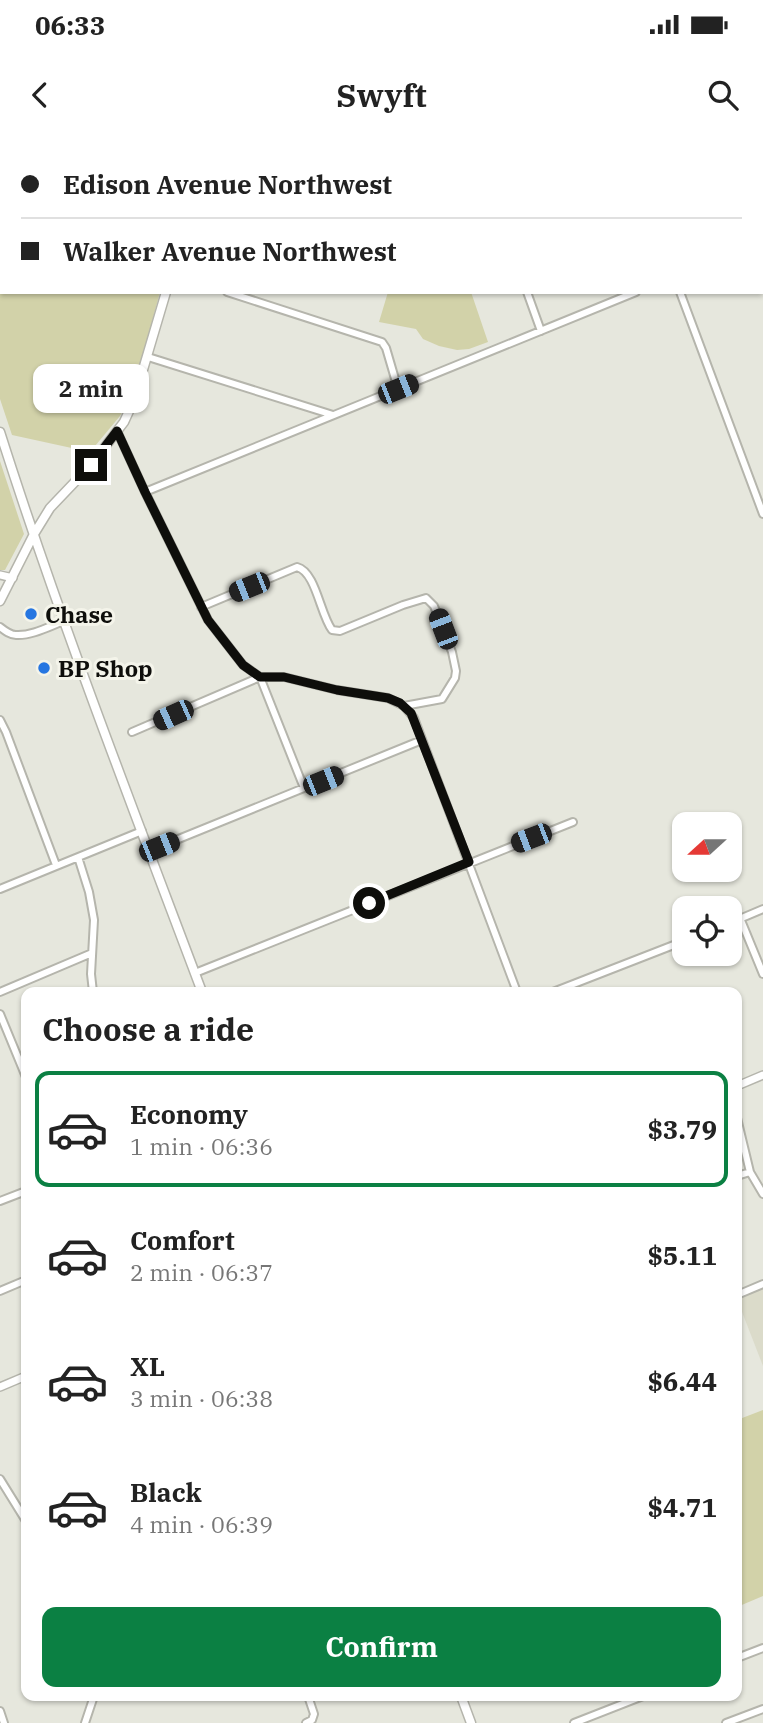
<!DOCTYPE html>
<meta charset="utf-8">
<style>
body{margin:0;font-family:"IBM Plex Serif",serif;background:#f2f2f2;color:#222;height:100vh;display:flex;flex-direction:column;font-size:26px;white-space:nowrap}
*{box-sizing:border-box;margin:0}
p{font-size:23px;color:#767676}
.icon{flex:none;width:38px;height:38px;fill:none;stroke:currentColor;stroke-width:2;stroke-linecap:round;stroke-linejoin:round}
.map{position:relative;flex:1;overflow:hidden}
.side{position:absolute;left:21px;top:847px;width:721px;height:714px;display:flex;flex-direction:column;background:#fff;border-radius:14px;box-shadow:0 2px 5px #0004}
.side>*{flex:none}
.top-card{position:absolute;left:0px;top:0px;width:763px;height:154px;box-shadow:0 2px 5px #0004;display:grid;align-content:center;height:154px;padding:0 21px;background:#fff}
.needle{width:46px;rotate:249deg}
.fabs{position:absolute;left:672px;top:672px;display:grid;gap:14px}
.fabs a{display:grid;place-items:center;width:70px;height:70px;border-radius:14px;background:#fff;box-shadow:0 2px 5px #0004;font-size:35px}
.end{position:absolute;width:32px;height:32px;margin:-16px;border:9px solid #0e0e0b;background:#fff;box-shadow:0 0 0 4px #fff}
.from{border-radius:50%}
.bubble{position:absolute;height:49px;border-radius:14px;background:#fff;box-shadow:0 2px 5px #0004;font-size:23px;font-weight:800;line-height:49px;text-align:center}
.car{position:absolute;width:21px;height:42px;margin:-21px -10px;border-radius:9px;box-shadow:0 0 5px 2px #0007;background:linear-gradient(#222 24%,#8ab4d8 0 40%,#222 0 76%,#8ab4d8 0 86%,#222 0)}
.top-card b{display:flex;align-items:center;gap:24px;height:66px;font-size:26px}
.top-card b+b{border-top:2px solid #e0e0e0}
.top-card i{width:18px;height:18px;background:#222}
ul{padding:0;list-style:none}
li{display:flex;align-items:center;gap:21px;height:116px;margin:0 14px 10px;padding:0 7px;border:4px solid transparent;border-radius:14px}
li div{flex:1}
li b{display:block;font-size:26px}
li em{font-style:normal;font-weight:800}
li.active{border-color:#0b8043}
li>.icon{width:63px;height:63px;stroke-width:1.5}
h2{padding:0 21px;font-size:32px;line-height:84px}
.button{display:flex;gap:14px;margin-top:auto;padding:14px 21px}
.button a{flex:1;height:80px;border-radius:14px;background:#0b8043;color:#fff;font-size:28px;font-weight:800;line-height:80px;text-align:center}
.status{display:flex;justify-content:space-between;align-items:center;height:49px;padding:0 35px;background:#fff;direction:ltr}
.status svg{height:19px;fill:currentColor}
header{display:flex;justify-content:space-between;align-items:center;height:91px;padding:0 21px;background:#fff;font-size:32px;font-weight:800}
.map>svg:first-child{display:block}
.built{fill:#dbdbca}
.green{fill:#d2d2a9}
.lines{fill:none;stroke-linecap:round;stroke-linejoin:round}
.minor-casing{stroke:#b5b5ac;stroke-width:10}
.tertiary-casing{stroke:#b5b5ac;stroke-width:10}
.secondary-casing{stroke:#b5b5ac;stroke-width:11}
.minor{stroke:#fff;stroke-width:6}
.tertiary{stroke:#fff;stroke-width:7}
.secondary{stroke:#fff;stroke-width:8}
.route{stroke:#0e0e0b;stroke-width:9}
.poi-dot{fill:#2676e1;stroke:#f4f4ea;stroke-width:2.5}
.labels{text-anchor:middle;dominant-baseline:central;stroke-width:6;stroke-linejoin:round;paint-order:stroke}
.poi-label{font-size:23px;font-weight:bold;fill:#0e0e0b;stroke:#f4f4ea;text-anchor:start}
</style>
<div class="status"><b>06:33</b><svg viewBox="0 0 49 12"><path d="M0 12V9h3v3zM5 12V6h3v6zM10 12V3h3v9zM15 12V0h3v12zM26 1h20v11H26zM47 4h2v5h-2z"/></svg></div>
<header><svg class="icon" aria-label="back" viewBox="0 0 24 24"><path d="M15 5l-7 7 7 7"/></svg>Swyft<svg class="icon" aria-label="search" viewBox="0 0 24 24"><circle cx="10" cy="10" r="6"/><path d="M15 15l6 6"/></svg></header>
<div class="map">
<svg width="763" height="1583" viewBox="0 0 763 1583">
<rect width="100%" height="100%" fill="#e6e7dd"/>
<path class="built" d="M 763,1148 L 763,1226 L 737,1159 Z"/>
<path class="green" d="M 0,0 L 168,0 L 168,2 L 2,2 L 2,152 L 160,152 L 134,249 L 120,276 L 90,312 L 12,295 L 0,259 Z
M 388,152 L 471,152 L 488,202 L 469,209 L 457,210 L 439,206 L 423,199 L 416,189 L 379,182 Z
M 0,321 L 24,394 L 5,430 L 0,430 Z
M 763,1270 L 763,1456 L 737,1467 L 737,1280 Z"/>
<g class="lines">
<defs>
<path id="minor" d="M 476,0 L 476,2
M 733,0 L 733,2
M 486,2 L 490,0
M 761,85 L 763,90
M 761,101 L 763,100
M 227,152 L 382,202 L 386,208 L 398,249
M 527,152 L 541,191
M 680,152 L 763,374
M 148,217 L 333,275
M 117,291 L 145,352 L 208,480 L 243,525 L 260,537 L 304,648
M 145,352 L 636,152
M 201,467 L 297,427 C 316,432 320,474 332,490 L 340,491 L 403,465 L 426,458 L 434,466 L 452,512 L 456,531 L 455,538 L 442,559 L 404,566
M 0,487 C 5,491 10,495 16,495 C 32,496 50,486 64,481
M 0,580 L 6,592 L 56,725
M 132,592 L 260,537 L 284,537 L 337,550 L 388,558 L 404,566 L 414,578 L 517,852
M 149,711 L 422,600
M 78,717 L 89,752 L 94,780 L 91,834 L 93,852
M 0,749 L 142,691
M 740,778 L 763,834
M 730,783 L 763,769
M 195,833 L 573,682
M 0,852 L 92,813
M 553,852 L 684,801
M 0,874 L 26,937
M 737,978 L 750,1032 L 763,1054
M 737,1036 L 750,1032
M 0,1061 L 26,1051
M 0,1151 L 26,1140
M 737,1155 L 763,1144
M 0,1339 L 26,1381
M 737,1518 L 763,1508
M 0,1571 L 4,1583
M 85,1583 L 94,1556
M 306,1583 L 312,1580 L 314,1574 L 308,1556
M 574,1583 L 643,1556
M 726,1583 L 763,1569"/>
<path id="tertiary" d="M 0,435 L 13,438
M 737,946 L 763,935
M 0,1247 L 26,1236"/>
<path id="secondary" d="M 175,0 L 175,2
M 0,292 C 60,481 132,666 202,852
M 0,461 L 34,394 L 50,368 L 91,325 L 124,282 L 134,260 L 166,152
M 461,1556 L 471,1583"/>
</defs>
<use href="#minor" class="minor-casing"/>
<use href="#tertiary" class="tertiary-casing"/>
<use href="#secondary" class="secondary-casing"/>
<use href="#minor" class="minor"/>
<use href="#tertiary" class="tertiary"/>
<use href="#secondary" class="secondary"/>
</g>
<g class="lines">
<path class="route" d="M 91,325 L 117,291 L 145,352 L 208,480 L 243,525 L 260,537 L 284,537 L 337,550 L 388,558 L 400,563 L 411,573 L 469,722 L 369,763"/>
</g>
<g class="poi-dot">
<circle cx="31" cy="474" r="7"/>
<circle cx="44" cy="528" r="7"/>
</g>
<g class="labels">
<g class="poi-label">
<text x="45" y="474">Chase</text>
<text x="58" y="528">BP Shop</text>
</g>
</g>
</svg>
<div class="fabs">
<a><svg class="needle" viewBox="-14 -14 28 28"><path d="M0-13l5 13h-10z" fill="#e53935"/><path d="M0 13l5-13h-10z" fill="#767676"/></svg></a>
<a><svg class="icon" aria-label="locate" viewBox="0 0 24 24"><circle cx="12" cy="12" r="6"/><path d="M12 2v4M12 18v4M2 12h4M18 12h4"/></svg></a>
</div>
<i class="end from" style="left:369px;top:763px"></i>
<i class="end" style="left:91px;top:325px"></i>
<div class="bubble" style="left:33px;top:224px;width:116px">2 min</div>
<i class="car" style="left:398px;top:249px;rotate:68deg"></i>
<i class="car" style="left:249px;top:447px;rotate:248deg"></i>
<i class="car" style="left:443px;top:489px;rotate:339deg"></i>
<i class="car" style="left:173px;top:575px;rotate:246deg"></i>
<i class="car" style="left:323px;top:641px;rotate:68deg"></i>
<i class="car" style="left:531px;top:698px;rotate:249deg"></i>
<i class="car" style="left:159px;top:707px;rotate:68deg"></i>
<div class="top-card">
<b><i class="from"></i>Edison Avenue Northwest</b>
<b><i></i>Walker Avenue Northwest</b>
</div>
<section class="side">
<h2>Choose a ride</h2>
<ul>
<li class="active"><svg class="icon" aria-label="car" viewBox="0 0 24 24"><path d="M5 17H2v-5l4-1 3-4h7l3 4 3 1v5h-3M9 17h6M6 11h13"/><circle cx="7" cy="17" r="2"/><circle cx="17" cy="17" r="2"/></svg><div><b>Economy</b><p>1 min · 06:36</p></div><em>$3.79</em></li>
<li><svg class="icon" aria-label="car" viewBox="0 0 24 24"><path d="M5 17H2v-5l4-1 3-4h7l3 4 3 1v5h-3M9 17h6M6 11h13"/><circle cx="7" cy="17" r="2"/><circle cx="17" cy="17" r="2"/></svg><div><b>Comfort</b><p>2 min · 06:37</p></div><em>$5.11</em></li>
<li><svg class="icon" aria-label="car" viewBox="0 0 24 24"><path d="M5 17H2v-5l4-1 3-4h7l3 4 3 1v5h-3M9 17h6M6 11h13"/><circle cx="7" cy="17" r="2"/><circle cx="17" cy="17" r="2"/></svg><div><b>XL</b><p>3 min · 06:38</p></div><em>$6.44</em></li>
<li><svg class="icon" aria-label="car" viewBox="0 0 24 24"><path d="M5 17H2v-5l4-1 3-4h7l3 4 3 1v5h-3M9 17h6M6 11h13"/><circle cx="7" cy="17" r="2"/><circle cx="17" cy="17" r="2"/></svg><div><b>Black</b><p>4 min · 06:39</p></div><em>$4.71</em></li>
</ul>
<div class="button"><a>Confirm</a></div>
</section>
</div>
